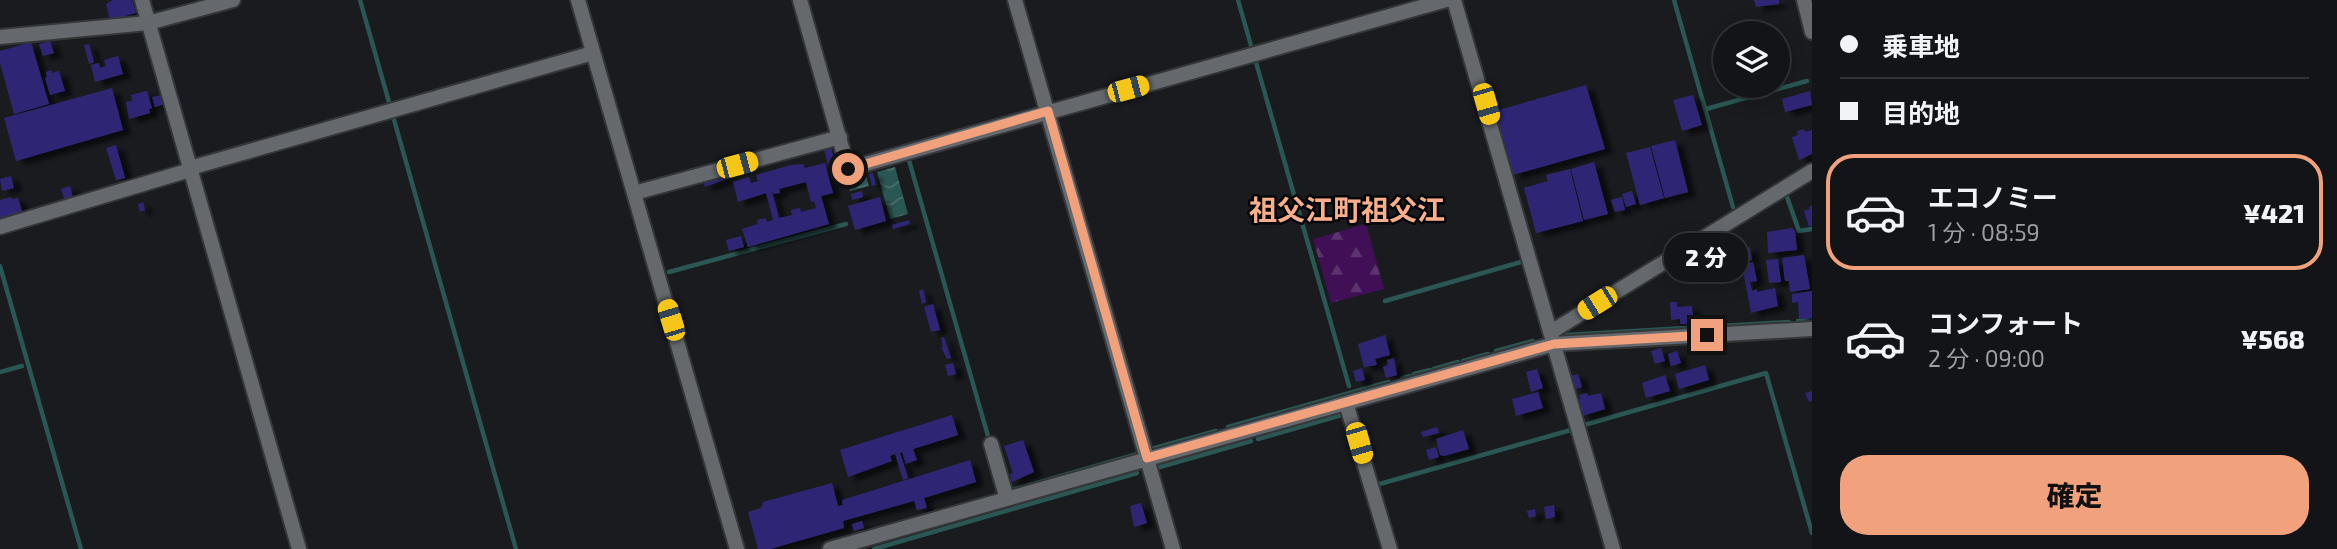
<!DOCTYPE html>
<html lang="ja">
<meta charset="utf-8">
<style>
body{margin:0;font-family:"Exo 2","Noto Sans JP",sans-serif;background:#1c1d20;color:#f1f3f6;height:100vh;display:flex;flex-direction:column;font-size:26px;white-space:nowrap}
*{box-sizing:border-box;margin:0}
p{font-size:23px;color:#9d9ea1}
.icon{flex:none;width:38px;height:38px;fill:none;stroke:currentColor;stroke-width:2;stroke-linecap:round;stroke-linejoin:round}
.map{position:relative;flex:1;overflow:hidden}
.drawer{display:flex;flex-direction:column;background:#131417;width:525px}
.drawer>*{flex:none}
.banner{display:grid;align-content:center;height:154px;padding:0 28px;background:#131417}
.controls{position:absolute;left:1713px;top:21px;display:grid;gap:14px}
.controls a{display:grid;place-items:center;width:77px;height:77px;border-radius:50%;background:#131417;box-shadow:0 4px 18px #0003,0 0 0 2px #323336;font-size:35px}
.end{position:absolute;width:32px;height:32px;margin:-16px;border:9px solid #f1a17c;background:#111;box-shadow:0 0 0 4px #111}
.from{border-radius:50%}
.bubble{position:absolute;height:49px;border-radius:24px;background:#131417;box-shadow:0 4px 18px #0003,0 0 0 2px #323336;font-size:23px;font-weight:800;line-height:49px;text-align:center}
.car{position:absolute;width:21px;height:42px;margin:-21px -10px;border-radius:9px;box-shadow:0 0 5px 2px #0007;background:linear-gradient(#f5c518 24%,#345 0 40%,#f5c518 0 76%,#345 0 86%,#f5c518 0)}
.banner b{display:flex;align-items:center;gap:24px;height:66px;font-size:26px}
.banner b+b{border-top:2px solid #323336}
.banner i{width:18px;height:18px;background:#f1f3f6}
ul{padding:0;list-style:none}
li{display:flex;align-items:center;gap:21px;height:116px;margin:0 14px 10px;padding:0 14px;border:4px solid transparent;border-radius:28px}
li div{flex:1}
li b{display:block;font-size:26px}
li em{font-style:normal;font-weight:800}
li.active{border-color:#f1a17c}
li>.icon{width:63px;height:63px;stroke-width:1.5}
.action{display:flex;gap:14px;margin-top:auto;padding:14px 28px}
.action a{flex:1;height:80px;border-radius:28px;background:#f1a17c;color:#111;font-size:28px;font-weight:800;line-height:80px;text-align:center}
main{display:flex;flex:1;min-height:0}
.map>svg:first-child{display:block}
.forest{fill:url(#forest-firs)}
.water{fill:url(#water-waves)}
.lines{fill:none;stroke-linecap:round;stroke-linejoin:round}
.stream{stroke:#2a5753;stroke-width:4.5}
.building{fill:#2f2875;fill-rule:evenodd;filter:url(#shadow)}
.minor-casing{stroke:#343638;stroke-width:18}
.minor{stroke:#65696d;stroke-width:14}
.route{stroke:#f1a17c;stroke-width:9}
.labels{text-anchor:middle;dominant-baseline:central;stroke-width:5;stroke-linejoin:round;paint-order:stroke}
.quarter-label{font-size:28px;font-weight:bold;fill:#faaf8c;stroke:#050607}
</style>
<main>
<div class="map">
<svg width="1812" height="549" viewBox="0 0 1812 549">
<defs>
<pattern id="forest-firs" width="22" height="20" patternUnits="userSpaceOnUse" patternTransform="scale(1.75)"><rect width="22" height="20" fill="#400f56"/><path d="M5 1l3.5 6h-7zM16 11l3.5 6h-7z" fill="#5c336f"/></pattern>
<pattern id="water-waves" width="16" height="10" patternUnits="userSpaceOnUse" patternTransform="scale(1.75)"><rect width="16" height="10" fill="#2a5753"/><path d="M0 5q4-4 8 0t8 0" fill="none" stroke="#49706c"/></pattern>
<filter id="shadow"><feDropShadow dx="8" dy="4.5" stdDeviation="2" flood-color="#0009"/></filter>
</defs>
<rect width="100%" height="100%" fill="#191b1f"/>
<path class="forest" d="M 1366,224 L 1384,289 L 1331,303 L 1313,239 Z"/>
<path class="water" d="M 895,167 L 908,214 L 890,219 L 877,172 Z
M 866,176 L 869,186 L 850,191 L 848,181 Z"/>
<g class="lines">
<path class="stream" d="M 360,0 L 516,549
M 1238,0 L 1252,49
M 1674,0 L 1733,207
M 1255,59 L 1349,386
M 1706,109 L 1807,81
M 908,157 L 988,436
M 1787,197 L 1799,231 L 1812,229
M 0,266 L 81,549
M 669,272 L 846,224
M 1385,301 L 1521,262
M 1798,321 L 1812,320
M 1566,335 L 1789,322
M 1496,351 L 1533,341
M 1463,361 L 1488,354
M 1434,369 L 1458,362
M 0,372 L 22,366
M 1414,374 L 1430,370
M 1402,378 L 1410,376
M 1584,425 L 1766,373 L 1812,533
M 1228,427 L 1389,382
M 1258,439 L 1345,414
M 1151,449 L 1216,431
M 1160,467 L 1251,441
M 1375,481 L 1376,485 L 1571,430
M 1012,490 L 1141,453
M 874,549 L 1137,473"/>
</g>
<path class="building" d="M 113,0 L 132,0 L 136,13 L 125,16 L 126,19 L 121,20 L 120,18 L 110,20 L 106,4 Z
M 1754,0 L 1779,0 L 1779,4 L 1756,7 Z
M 50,41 L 54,53 L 43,56 L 39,44 Z
M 31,42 L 49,104 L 14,114 L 0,63 L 0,51 Z
M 89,44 L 94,62 L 89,64 L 84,45 Z
M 118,56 L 123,74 L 95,82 L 91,65 L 99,63 L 100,68 L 106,66 L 104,60 Z
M 51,70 L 52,73 L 59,71 L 65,91 L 50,95 L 45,78 L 47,77 L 46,72 Z
M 1586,85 L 1605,149 L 1513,175 L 1495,111 Z
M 112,88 L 123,130 L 16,161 L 4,118 Z
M 147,91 L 152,108 L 149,109 L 150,113 L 129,119 L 126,102 L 132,101 L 131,95 Z
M 1810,91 L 1812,105 L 1785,112 L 1782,99 Z
M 162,95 L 165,104 L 155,107 L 152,97 Z
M 1693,95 L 1702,125 L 1682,131 L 1673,100 Z
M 1804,129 L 1805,132 L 1812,130 L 1812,154 L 1799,160 L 1792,137 L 1798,135 L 1797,131 Z
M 1675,140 L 1688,192 L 1665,198 L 1651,146 Z
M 116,145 L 125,178 L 116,180 L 106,148 Z
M 1650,147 L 1664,198 L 1640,205 L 1626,153 Z
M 831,148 L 835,162 L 832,162 L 834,166 L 829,168 L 824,150 Z
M 1594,162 L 1608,214 L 1584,220 L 1571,169 Z
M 825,163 L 833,193 L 821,196 L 829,224 L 748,247 L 742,229 L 758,224 L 757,220 L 765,218 L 767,222 L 773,220 L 766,193 L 738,202 L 733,182 L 749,177 L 751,183 L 758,181 L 756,175 L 791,165 L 803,164 L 805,168 ZM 806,182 L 811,202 L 814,201 L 816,208 L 801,212 L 800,208 L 791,210 L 792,215 L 779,218 L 772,191 L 774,194 L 780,193 L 779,189 Z
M 1570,169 L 1583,221 L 1536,233 L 1524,188 L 1548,181 L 1546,175 Z
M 873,173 L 876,185 L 872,186 L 869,174 Z
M 725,174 L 726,179 L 705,187 L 703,180 Z
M 11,176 L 14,188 L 2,191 L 0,179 Z
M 70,186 L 73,198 L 65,201 L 61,189 Z
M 862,191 L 863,197 L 852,200 L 851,194 Z
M 1632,191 L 1636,204 L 1626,207 L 1622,194 Z
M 11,197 L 12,199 L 18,198 L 23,214 L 0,219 L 0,200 Z
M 880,197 L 886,221 L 855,230 L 848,206 Z
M 1622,197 L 1625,210 L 1615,212 L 1611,200 Z
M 143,202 L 145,210 L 140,212 L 138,204 Z
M 1812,205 L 1812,226 L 1809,227 L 1804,211 L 1810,209 L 1809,207 Z
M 909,220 L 910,224 L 893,229 L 892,225 Z
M 1792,228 L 1795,231 L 1797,250 L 1768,253 L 1767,232 Z
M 741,236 L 744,247 L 729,251 L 726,240 Z
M 1750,247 L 1752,260 L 1742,261 L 1740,248 Z
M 1804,255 L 1810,289 L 1790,292 L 1789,281 L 1785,281 L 1782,258 Z
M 1778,259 L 1781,282 L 1769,283 L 1766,260 Z
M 1753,262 L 1757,281 L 1750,282 L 1752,291 L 1757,289 L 1757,292 L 1775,288 L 1778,306 L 1751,313 L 1742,265 Z
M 923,289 L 926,302 L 922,304 L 919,291 Z
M 1812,291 L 1812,318 L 1799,319 L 1798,302 L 1792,303 L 1792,294 Z
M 1670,302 L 1677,302 L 1677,307 L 1692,306 L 1693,319 L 1697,319 L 1697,324 L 1680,324 L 1680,319 L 1671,320 Z
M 933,304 L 940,330 L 931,332 L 924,307 Z
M 1385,335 L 1390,355 L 1375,359 L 1377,365 L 1364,367 L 1358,344 Z
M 944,337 L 951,358 L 947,359 L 941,347 L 943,347 L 941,338 Z
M 1661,348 L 1665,361 L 1655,364 L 1651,351 Z
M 1677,351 L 1681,363 L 1671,366 L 1668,354 Z
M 1394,358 L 1397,375 L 1386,378 L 1383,367 L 1388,365 L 1387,360 Z
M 953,363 L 956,374 L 948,376 L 945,365 Z
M 1705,365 L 1709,380 L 1679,389 L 1675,374 Z
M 1362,368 L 1365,380 L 1356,382 L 1353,371 Z
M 1537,369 L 1543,388 L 1531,392 L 1526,372 Z
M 1578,374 L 1582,387 L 1575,389 L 1571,376 Z
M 1665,375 L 1670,391 L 1646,398 L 1642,383 Z
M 1812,391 L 1812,401 L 1809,402 L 1805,393 Z
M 1538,392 L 1543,408 L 1516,416 L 1512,399 Z
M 1587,393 L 1588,396 L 1601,393 L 1605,409 L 1582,416 L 1578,399 L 1580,399 L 1579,395 Z
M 952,415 L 958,435 L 913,449 L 917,460 L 906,464 L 902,452 L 900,453 L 908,478 L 903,480 L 895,454 L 890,456 L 892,461 L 848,477 L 840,450 Z
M 1437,427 L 1439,433 L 1423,437 L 1421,432 Z
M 1463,430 L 1469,449 L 1444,456 L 1440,455 L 1436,439 Z
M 1023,440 L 1034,472 L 1012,482 L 1010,474 L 1013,473 L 1004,446 Z
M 1436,447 L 1439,457 L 1429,460 L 1426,450 Z
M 970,460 L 976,482 L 924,498 L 927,508 L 917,510 L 914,501 L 843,521 L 844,528 L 770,549 L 758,549 L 748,512 L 761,508 L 763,502 L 832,483 L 838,506 L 843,505 L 842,500 Z
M 1141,503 L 1147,523 L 1134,527 L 1130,506 Z
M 1554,505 L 1555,517 L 1546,519 L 1544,507 Z
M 1535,509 L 1536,516 L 1529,518 L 1527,511 Z
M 862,521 L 864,528 L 854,531 L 852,524 Z"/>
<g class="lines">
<defs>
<path id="minor" d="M 142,0 L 299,549
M 578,0 L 737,549
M 800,0 L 848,169 L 1446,0
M 1015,0 L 1173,549
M 1454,0 L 1613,549
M 1804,0 L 1812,32
M 0,37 L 148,23 L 233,0
M 190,168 L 593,53
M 634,193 L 840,137
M 0,227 L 190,170
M 1551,332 L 1812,171
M 1346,403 L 1390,549
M 991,444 L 1007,499
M 830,549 L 1554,344 L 1812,329"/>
</defs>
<use href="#minor" class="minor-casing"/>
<use href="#minor" class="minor"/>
</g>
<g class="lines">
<path class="route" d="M 848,169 L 1048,111 L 1147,458 L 1554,344 L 1707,335"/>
</g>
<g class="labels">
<g class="quarter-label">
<text x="1347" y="209">祖父江町祖父江</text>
</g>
</g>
</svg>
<div class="controls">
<a><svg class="icon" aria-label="layers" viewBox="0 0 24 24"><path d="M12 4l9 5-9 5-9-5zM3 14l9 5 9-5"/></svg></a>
</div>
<i class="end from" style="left:848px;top:169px"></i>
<i class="end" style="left:1707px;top:335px"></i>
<div class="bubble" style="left:1664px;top:233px;width:84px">2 分</div>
<i class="car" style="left:1128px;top:89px;rotate:75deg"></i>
<i class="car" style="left:1486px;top:104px;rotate:164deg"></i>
<i class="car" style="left:737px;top:165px;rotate:75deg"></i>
<i class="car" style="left:1597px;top:303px;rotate:238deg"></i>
<i class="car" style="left:671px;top:320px;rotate:343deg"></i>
<i class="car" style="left:1359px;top:443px;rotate:164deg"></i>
</div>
<section class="drawer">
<div class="banner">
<b><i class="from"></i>乗車地</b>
<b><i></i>目的地</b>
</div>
<ul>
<li class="active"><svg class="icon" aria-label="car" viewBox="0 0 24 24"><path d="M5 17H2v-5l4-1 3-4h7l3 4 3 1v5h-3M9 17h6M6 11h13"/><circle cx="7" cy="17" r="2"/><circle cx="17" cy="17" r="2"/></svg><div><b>エコノミー</b><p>1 分 · 08:59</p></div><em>¥421</em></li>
<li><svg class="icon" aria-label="car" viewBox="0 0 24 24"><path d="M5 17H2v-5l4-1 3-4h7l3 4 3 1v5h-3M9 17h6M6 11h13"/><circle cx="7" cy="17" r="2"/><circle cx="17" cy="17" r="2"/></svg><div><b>コンフォート</b><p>2 分 · 09:00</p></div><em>¥568</em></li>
</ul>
<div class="action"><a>確定</a></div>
</section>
</main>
